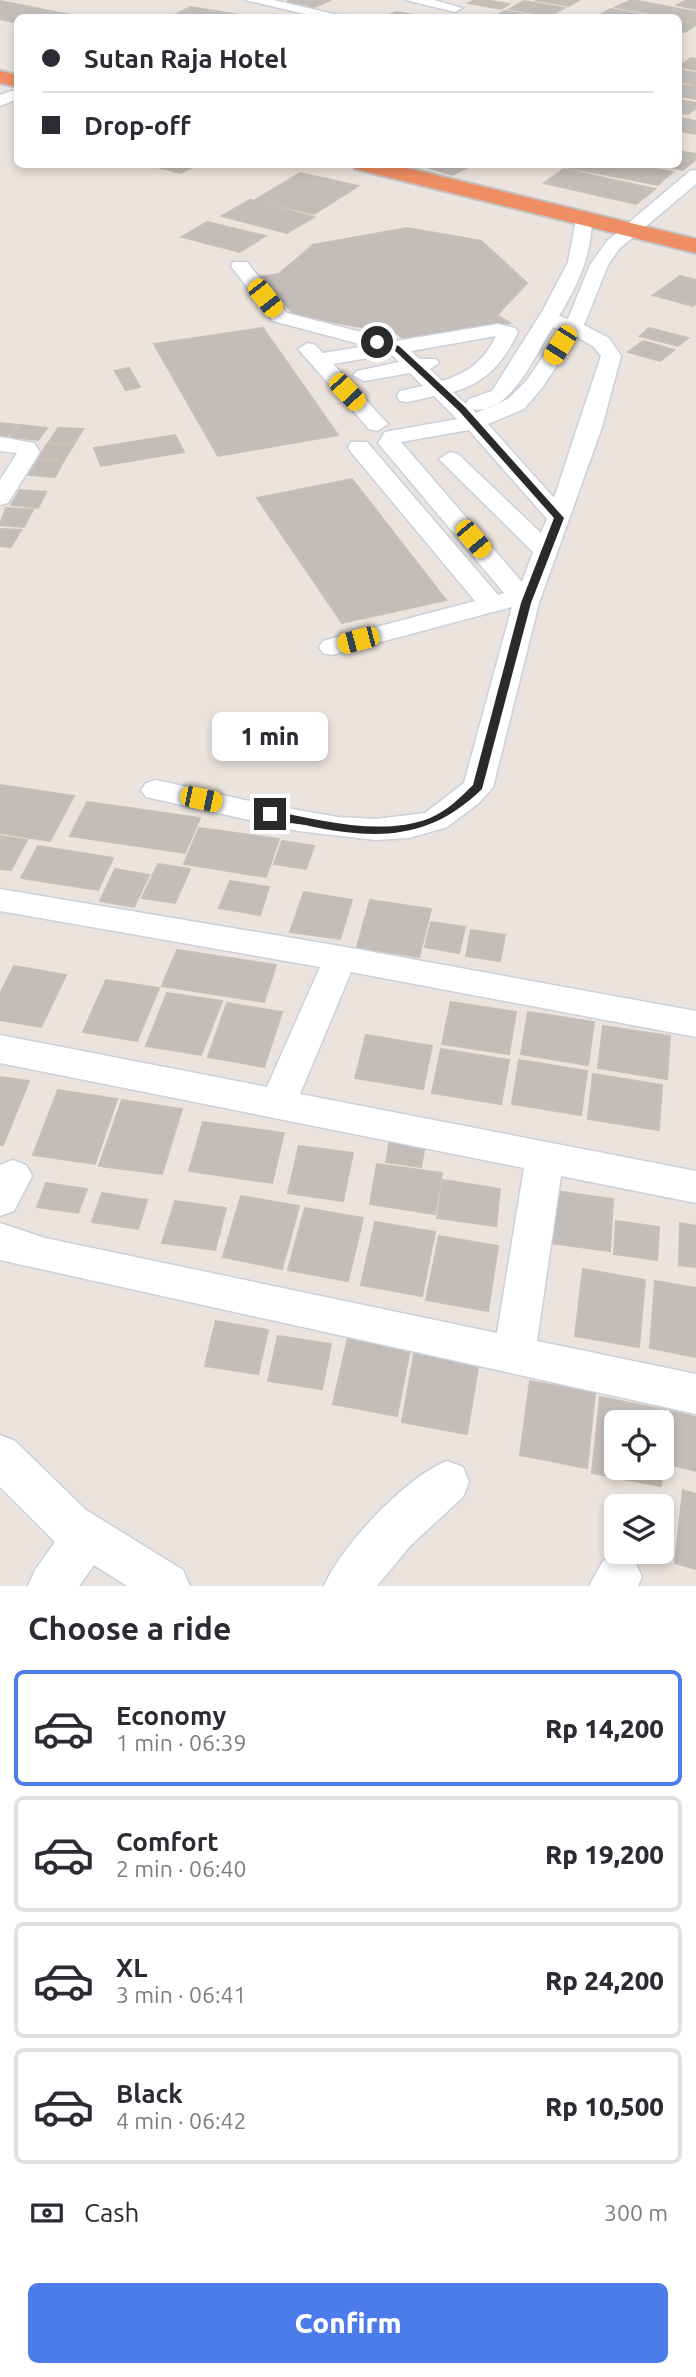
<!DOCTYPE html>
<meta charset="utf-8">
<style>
body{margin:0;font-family:Ubuntu,sans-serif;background:#f7f7f7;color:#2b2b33;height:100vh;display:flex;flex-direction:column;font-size:26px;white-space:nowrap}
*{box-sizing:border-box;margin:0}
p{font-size:23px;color:#7c7c81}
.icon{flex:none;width:38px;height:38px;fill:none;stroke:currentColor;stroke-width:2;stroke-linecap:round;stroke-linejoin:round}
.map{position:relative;height:1586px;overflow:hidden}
.drawer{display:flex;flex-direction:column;background:#fff;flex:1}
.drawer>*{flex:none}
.guide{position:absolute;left:14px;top:14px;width:668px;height:154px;border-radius:10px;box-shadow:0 4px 10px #0003;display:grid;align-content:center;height:154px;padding:0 28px;background:#fff}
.fabs{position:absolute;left:604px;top:1410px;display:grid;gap:14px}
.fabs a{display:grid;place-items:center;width:70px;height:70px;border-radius:10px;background:#fff;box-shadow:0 4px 10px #0003;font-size:35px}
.end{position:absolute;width:32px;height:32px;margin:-16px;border:9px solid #2a2a2a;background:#fff;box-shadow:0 0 0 4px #fff}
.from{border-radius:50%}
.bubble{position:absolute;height:49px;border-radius:10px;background:#fff;box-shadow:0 4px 10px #0003;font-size:23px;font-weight:800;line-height:49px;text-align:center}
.car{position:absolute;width:21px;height:42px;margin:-21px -10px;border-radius:9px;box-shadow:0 0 5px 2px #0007;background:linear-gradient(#f5c518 24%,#345 0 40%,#f5c518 0 76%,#345 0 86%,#f5c518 0)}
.guide b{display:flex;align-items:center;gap:24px;height:66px;font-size:26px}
.guide b+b{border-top:2px solid #e1e1e2}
.guide i{width:18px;height:18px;background:#2b2b33}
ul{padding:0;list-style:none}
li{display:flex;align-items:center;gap:21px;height:116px;margin:0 14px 10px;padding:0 14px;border:4px solid #e1e1e2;border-radius:10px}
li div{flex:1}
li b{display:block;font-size:26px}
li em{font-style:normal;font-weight:800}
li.selected{border-color:#4b7cea}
li>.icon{width:63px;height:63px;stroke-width:1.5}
h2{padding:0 28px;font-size:32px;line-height:84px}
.pay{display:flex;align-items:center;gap:18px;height:77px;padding:0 28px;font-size:26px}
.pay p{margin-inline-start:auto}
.button{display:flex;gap:14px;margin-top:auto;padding:14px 28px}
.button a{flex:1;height:80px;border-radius:10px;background:#4b7cea;color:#fff;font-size:28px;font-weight:800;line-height:80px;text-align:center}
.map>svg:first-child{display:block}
.building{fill:#c3bdb9;stroke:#c6bfb7;stroke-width:2;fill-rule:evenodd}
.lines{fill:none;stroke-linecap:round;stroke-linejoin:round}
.street-casing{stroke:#cbd0da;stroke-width:3}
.highway-casing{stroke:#c3c3c3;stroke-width:4}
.street{fill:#fff;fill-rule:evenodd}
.highway{fill:#f08e63;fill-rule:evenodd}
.route{fill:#2a2a2a}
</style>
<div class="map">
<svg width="696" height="1586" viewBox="0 0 696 1586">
<rect width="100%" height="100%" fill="#ebe3dd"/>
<path class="building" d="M 291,0 L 331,0 L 314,7 L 287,1 Z
M 475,0 L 484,0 L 509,4 L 501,9 L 469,3 Z
M 535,0 L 579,0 L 569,6 Z
M 632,0 L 696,12 L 696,22 L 616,7 Z
M 687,0 L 696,0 L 696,9 L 677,5 Z
M 0,1 L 86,18 L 18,18 L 18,23 L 0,19 Z
M 524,1 L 564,8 L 550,16 L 510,9 Z
M 190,7 L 258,18 L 169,18 Z
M 611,9 L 661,18 L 597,16 Z
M 505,11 L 544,18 L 492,18 Z
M 396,12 L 424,17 L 383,18 Z
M 679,21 L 696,24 L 696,25 L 685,32 L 679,31 Z
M 691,58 L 696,59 L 696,70 L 679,67 Z
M 679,70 L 696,73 L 696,85 L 679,81 Z
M 679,84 L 696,87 L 696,99 L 679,96 Z
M 679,100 L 696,103 L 696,108 L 688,114 L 679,113 Z
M 679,118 L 696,121 L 696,134 L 679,131 Z
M 679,151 L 696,154 L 696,159 L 683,170 L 659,164 L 679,164 Z
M 146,164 L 198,164 L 181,173 Z
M 439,164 L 455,164 L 467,168 L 452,175 L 430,168 Z
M 574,164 L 631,164 L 672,172 L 658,185 L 570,168 Z
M 564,169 L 655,189 L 636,204 L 544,183 Z
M 300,173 L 358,186 L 314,214 L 255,200 Z
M 250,200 L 314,217 L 287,233 L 222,216 Z
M 207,222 L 265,236 L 240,252 L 182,237 Z
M 407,228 L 481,241 L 527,283 L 497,315 L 510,323 L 405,340 L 398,334 L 318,319 L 301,322 L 260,277 L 279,274 L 313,245 Z
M 680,276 L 696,280 L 696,303 L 693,306 L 653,295 Z
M 263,328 L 338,435 L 218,456 L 154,344 Z
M 649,328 L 688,338 L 678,346 L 640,336 Z
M 643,341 L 674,350 L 660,361 L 628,352 Z
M 129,368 L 140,387 L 126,390 L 115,371 Z
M 0,423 L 17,425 L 7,437 L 0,436 Z
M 20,425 L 47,428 L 38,440 L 10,437 Z
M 58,428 L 83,429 L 74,444 L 49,442 Z
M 175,435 L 184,452 L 101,466 L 94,448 Z
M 47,444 L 73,446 L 64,460 L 39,458 Z
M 38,460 L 63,462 L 55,477 L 29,475 Z
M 352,479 L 446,600 L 342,623 L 257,498 Z
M 20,490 L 46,492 L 38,508 L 11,505 Z
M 6,508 L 33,510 L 24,527 L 0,525 Z
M 0,529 L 21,530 L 11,547 L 0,546 Z
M 0,785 L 74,796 L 50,841 L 0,833 Z
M 87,802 L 200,818 L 185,853 L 70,836 Z
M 199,828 L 279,839 L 266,877 L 184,864 Z
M 0,836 L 27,840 L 11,870 L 0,869 Z
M 282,841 L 314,846 L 306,869 L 274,864 Z
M 38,846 L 113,858 L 98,890 L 21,878 Z
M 158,864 L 190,869 L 175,903 L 142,898 Z
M 115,869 L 149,875 L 134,907 L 100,901 Z
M 230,881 L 269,887 L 260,915 L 219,908 Z
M 304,892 L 352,900 L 340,939 L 290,932 Z
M 370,900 L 431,909 L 419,957 L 357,947 Z
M 431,922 L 465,927 L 459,953 L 425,947 Z
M 471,930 L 505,935 L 500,961 L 466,956 Z
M 177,950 L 276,965 L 264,1002 L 162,986 Z
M 14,966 L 66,975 L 41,1027 L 0,1020 L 0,994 Z
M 106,980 L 159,988 L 137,1041 L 83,1032 Z
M 167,993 L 222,1001 L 201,1055 L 146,1046 Z
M 451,1002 L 516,1012 L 509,1054 L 442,1044 Z
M 227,1003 L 282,1012 L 264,1067 L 208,1057 Z
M 528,1012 L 594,1022 L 588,1065 L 521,1054 Z
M 603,1026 L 670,1036 L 667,1079 L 598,1068 Z
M 366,1035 L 432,1046 L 423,1089 L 355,1078 Z
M 441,1049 L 509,1060 L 501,1104 L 432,1093 Z
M 519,1060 L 587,1071 L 581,1115 L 512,1104 Z
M 593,1074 L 662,1085 L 659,1130 L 588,1119 Z
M 0,1077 L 29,1081 L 3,1145 L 0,1145 Z
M 58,1090 L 117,1099 L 95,1164 L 33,1155 Z
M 122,1100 L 182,1109 L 162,1174 L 99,1166 Z
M 203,1122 L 284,1133 L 272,1183 L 189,1171 Z
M 391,1134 L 426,1139 L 421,1167 L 386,1162 Z
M 299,1146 L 353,1153 L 343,1201 L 288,1193 Z
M 377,1164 L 442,1173 L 435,1214 L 370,1204 Z
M 443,1180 L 500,1189 L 496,1226 L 437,1218 Z
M 46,1183 L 87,1189 L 78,1213 L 37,1207 Z
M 547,1190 L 613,1199 L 610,1251 L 542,1242 Z
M 102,1193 L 147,1200 L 138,1229 L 92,1222 Z
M 241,1196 L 299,1206 L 282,1269 L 223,1257 Z
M 175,1201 L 226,1208 L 215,1250 L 162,1243 Z
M 305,1208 L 363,1218 L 348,1281 L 288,1270 Z
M 616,1221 L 659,1227 L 657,1260 L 614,1254 Z
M 375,1222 L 435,1232 L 422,1296 L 361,1285 Z
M 680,1223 L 696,1226 L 696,1267 L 679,1265 Z
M 439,1236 L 498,1246 L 488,1311 L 426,1300 Z
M 583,1269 L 645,1280 L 639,1347 L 575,1336 Z
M 655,1281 L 696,1288 L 696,1357 L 650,1348 Z
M 216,1321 L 268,1330 L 258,1374 L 205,1366 Z
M 349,1333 L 411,1344 L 397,1416 L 333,1404 Z
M 278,1336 L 331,1344 L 322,1389 L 268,1381 Z
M 415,1349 L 479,1361 L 467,1434 L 402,1422 Z
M 530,1381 L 595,1393 L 587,1468 L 520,1455 Z
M 600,1397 L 666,1410 L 661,1486 L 592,1473 ZM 616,1423 L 662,1423 L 662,1468 L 616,1468 Z
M 670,1411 L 696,1417 L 696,1471 L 664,1463 Z
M 683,1490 L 696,1494 L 696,1569 L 675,1563 Z"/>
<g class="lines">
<defs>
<path id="street" d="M 245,0 L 273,0 L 351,18 L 322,18 Z
M 406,0 L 434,0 L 462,8 L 455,12 Z
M 18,89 L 18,99 L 0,106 L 0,95 Z
M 696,170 L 696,184 L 619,249 L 608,265 L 584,325 L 609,338 L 621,356 L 602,427 L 539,603 L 493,787 L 479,803 L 447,827 L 409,838 L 376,840 L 298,831 L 146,797 L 141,790 L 146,783 L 156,780 L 258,803 L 338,817 L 376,819 L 425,813 L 464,783 L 512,607 L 332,655 L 323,653 L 319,647 L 323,641 L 475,601 L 351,452 L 348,447 L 351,442 L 367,442 L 498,595 L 504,593 L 378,443 L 385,432 L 457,419 L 434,396 L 408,402 L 400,401 L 397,396 L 400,391 L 423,386 L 410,373 L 364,381 L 353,375 L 357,371 L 399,362 L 391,354 L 333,364 L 388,424 L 377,431 L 369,429 L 298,349 L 308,343 L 315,345 L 323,353 L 367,346 L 273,321 L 231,266 L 233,262 L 247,262 L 287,313 L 396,341 L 498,324 L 515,328 L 518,332 C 504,362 486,383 453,392 L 466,404 L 469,399 L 492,391 L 543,310 L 568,262 L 577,214 L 583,213 L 592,218 C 592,254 578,285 559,316 L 568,319 L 590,265 L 607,241 L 690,171 ZM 553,327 L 561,330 L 527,380 L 508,399 L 476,413 L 472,409 C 510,417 536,353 553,327 ZM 496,336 C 484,361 468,373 442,381 L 430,369 L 439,363 L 436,359 L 419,359 L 411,351 ZM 576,336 L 594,347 L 601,356 L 554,498 L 488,424 L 524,409 L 542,388 ZM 469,430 L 547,519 L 541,533 L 458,454 L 450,452 L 439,459 L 533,552 L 522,582 L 401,442 Z
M 0,437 L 34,443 L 40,452 L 8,503 L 0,505 L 0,480 L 17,453 L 0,451 Z
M 0,889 L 340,946 L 696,1011 L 696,1037 L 351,972 L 300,1094 L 696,1171 L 696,1203 L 561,1176 L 537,1341 L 696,1374 L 696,1414 L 0,1260 L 0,1223 L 45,1238 L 497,1333 L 524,1168 L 0,1063 L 0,1035 L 267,1087 L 320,967 L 0,911 Z
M 13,1160 L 26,1165 L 32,1176 L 14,1211 L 0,1216 L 0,1165 Z
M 0,1435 L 15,1441 L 86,1510 L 183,1570 L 190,1586 L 127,1586 L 94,1565 L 79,1586 L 28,1586 L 35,1570 L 55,1542 L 0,1487 Z
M 447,1461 L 463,1467 L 469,1482 L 463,1497 L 410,1546 L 377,1586 L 324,1586 C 341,1546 406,1477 447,1461 Z
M 619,1554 L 635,1561 L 642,1577 L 638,1586 L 589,1586 L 603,1561 Z"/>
<path id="highway" d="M 0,71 L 18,75 L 18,87 L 0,83 Z
M 353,164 L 391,164 L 696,239 L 696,253 L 355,169 Z"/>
</defs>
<use href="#street" class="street-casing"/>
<use href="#highway" class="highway-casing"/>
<use href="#street" class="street"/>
<use href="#highway" class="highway"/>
</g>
<path class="route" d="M 377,340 L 399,346 L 465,407 L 564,518 L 531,603 L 482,789 C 429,841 374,840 305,825 C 293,823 273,822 264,814 L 270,810 C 318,820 382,837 430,818 C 447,811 461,797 473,785 L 521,603 L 554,518 L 459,411 L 393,349 L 374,344 Z"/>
</svg>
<div class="fabs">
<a><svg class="icon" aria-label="locate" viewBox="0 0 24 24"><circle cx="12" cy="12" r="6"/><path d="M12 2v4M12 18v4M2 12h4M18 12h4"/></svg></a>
<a><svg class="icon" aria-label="layers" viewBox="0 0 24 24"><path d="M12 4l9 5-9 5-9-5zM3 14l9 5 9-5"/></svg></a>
</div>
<i class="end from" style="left:377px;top:342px"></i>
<i class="end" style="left:270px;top:814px"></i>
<div class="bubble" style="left:212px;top:712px;width:116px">1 min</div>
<i class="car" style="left:265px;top:298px;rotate:142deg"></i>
<i class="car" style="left:560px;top:345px;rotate:212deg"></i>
<i class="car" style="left:347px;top:392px;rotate:137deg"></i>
<i class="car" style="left:473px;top:539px;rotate:140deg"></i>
<i class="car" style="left:358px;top:640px;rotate:255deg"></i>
<i class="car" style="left:201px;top:799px;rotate:102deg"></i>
<div class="guide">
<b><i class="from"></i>Sutan Raja Hotel</b>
<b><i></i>Drop-off</b>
</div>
</div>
<section class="drawer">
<h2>Choose a ride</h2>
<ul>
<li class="selected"><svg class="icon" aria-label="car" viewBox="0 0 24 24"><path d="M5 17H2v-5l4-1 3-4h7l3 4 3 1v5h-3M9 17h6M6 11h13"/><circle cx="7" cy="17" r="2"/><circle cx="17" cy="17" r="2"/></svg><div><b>Economy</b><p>1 min · 06:39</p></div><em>Rp 14,200</em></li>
<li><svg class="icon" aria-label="car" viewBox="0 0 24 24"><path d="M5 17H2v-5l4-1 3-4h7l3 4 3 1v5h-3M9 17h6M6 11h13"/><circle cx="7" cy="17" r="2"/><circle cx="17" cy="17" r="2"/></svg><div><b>Comfort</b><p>2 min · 06:40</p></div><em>Rp 19,200</em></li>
<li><svg class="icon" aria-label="car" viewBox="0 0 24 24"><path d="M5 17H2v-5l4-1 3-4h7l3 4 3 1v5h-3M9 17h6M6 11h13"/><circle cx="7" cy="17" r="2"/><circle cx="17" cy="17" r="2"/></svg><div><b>XL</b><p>3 min · 06:41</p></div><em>Rp 24,200</em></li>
<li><svg class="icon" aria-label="car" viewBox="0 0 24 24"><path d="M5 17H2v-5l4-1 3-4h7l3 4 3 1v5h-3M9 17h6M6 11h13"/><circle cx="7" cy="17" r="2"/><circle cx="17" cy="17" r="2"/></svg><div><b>Black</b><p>4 min · 06:42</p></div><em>Rp 10,500</em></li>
</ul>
<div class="pay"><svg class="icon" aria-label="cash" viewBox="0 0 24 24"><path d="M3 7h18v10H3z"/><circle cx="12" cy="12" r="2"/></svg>Cash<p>300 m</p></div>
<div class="button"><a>Confirm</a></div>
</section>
